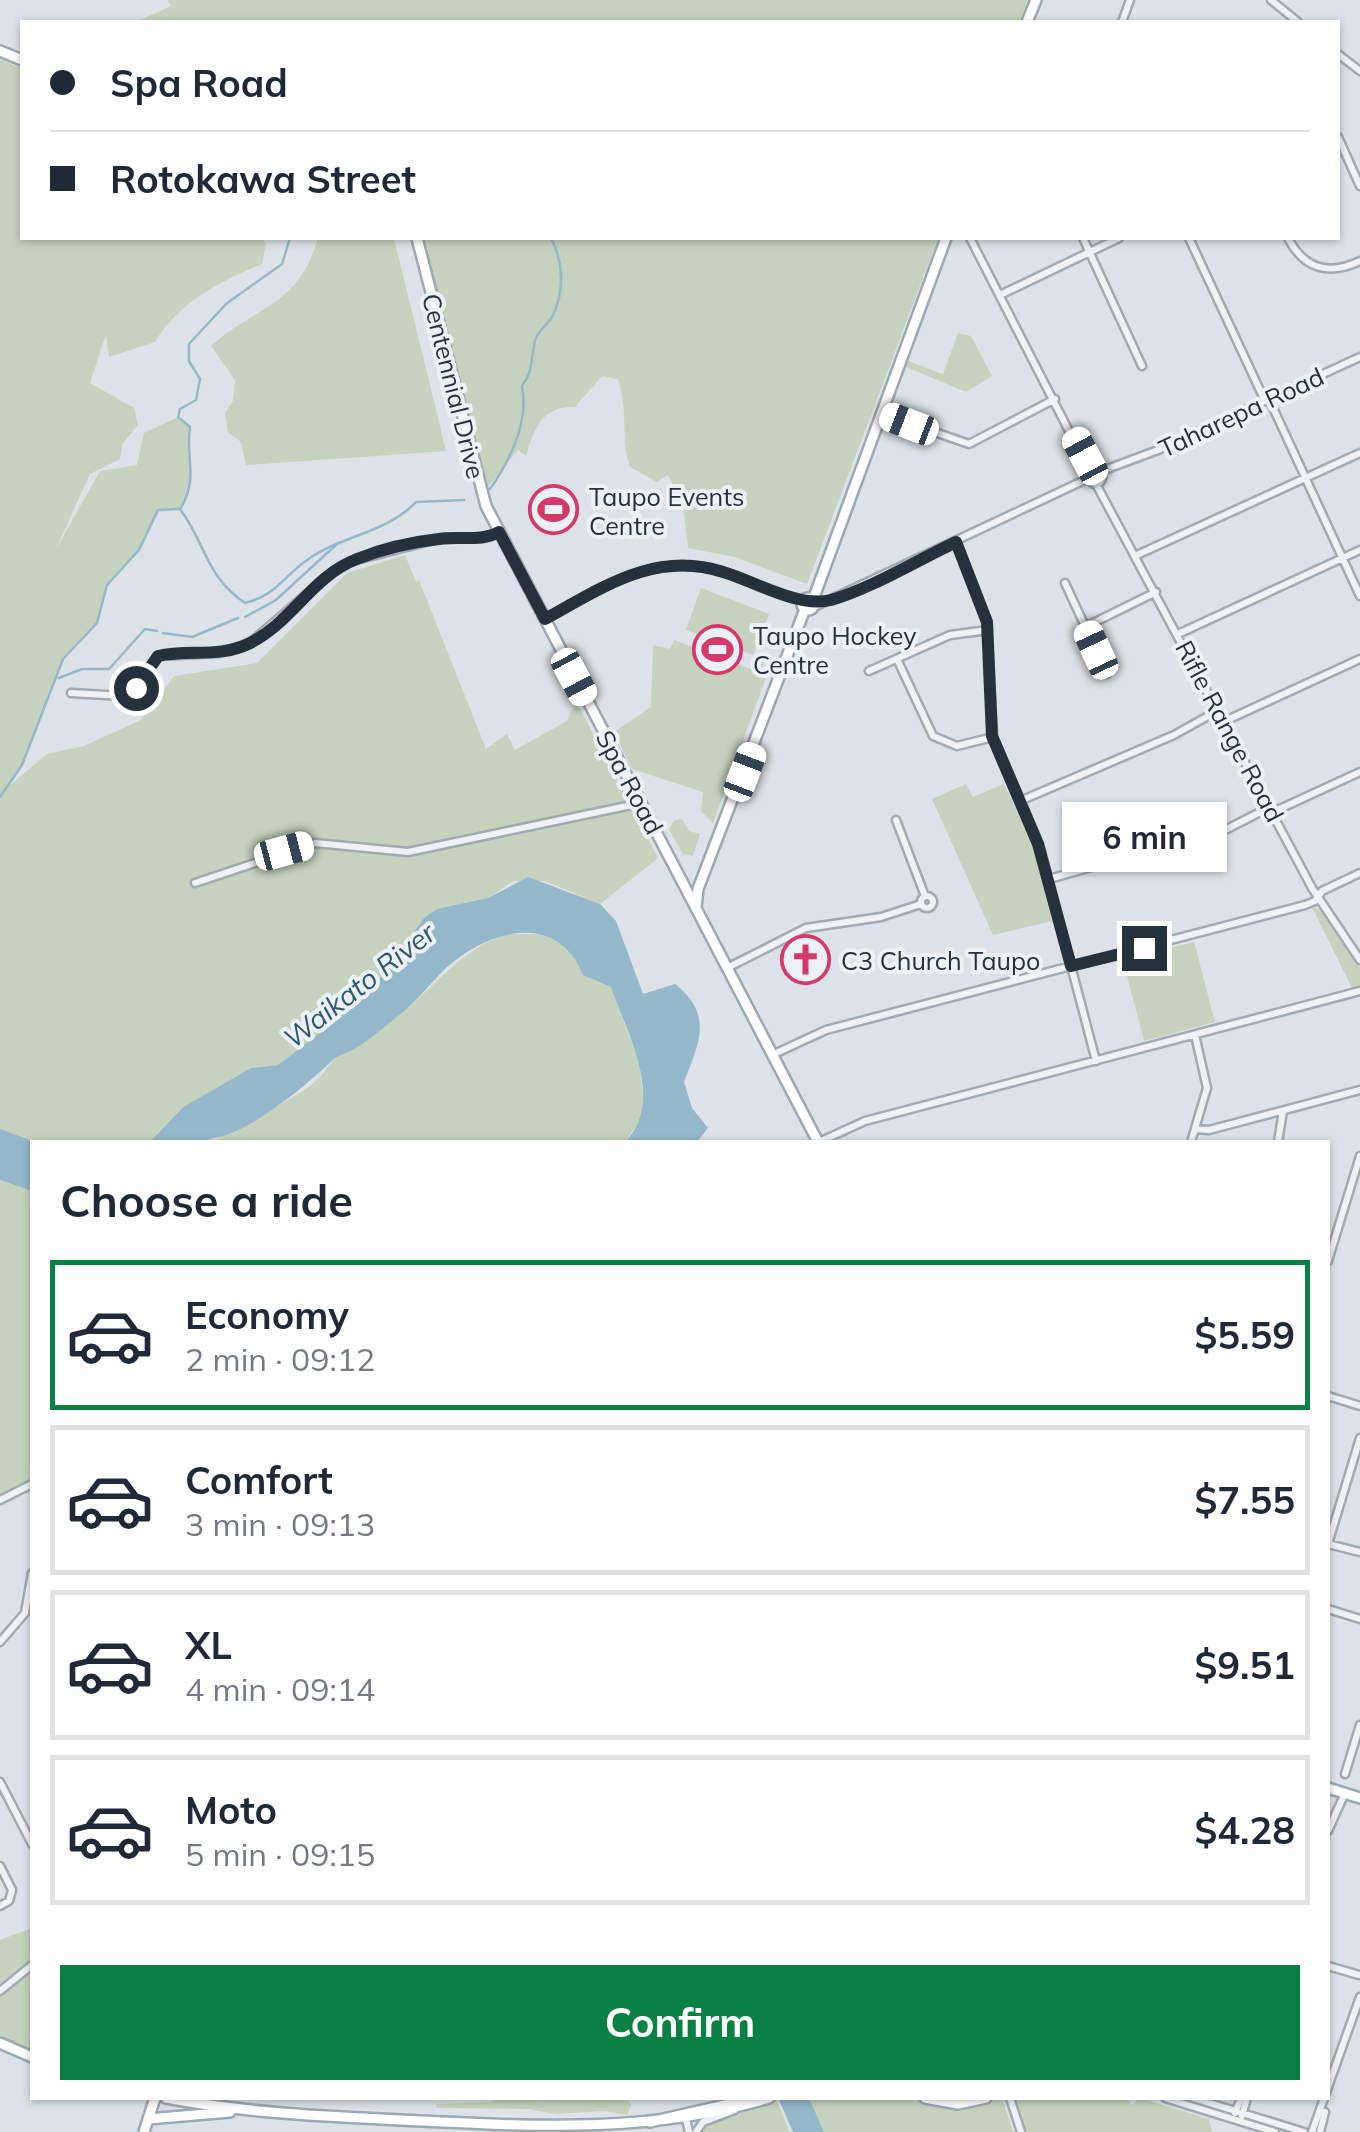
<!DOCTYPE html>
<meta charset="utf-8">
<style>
body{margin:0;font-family:Mulish,sans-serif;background:#f6f6f7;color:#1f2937;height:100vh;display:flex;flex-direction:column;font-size:38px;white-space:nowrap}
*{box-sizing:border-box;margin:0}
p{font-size:32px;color:#747a83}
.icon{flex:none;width:55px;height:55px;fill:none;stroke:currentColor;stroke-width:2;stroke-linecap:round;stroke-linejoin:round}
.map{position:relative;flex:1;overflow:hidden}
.details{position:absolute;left:30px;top:1140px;width:1300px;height:960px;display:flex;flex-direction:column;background:#fff;border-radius:0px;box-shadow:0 2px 8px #0004}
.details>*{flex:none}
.guide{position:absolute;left:20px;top:20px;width:1320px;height:220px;border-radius:0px;box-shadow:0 2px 8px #0004;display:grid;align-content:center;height:220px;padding:0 30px;background:#fff}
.end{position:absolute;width:45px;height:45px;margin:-22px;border:12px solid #25323e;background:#fff;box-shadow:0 0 0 5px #fff}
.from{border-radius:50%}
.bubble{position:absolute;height:70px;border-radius:0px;background:#fff;box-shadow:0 2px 8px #0004;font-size:32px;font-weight:700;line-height:70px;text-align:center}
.car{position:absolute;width:30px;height:60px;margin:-30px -15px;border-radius:12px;box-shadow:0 0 8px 2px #0007;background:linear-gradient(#fff 24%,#345 0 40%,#fff 0 76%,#345 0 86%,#fff 0)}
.guide b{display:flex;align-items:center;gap:35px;height:95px;font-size:38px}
.guide b+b{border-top:2px solid #e0e1e3}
.guide i{width:25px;height:25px;background:#1f2937}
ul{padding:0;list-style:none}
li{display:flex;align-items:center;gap:30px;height:150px;margin:0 20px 15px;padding:0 10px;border:5px solid #e0e1e3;border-radius:0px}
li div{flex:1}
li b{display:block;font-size:38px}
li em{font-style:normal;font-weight:700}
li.active{border-color:#0b8043}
li>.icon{width:90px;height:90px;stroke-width:1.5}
h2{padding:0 30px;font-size:45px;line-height:120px}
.action{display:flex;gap:20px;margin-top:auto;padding:20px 30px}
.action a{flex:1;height:115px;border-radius:0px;background:#0b8043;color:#fff;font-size:40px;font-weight:700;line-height:115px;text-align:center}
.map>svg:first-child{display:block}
.green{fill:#c5d2bd}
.water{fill:#94b7ca}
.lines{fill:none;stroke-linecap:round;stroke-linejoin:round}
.stream{stroke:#94b7ca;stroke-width:2.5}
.minor-casing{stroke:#a1aab1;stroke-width:11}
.major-casing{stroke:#9ba9b3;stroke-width:14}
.minor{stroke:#eff2f5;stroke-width:6}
.major{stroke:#fff;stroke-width:9}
.route{stroke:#25323e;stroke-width:12}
.labels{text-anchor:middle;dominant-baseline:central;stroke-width:8;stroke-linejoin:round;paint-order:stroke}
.street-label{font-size:25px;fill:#25323e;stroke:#ebf1f5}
.poi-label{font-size:25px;fill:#25323e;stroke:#ebf1f5;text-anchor:start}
.water-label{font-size:28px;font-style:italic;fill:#2d5874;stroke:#ebf1f5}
</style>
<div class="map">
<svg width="1360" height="2132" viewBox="0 0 1360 2132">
<rect width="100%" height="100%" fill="#dce2e7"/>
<path class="green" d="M 168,0 L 1028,0 L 1019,22 L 136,22 L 171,6 Z
M 0,59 L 22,69 L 22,238 L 261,238 L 266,243 L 262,264 C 220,281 179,302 155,342 L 109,357 L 106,334 L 90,383 L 134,408 L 138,425 L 123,443 L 120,459 L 90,474 L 55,551 L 100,471 L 137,465 L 144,433 L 178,417 L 190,427 C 185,461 199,476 180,509 L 158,510 L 139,550 L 107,585 L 97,623 L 63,659 L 22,765 L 9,786 L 47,754 L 84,746 L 141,720 L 174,676 L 257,663 L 347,573 L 405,555 L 416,582 L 419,580 L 486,749 L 507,734 L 515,750 L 567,721 L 574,704 L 578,705 L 658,858 L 600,904 L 545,881 L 513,881 L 488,898 L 424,918 L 382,976 L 333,1023 L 278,1065 L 251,1068 L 183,1107 L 150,1142 L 36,1142 L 0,1129 Z
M 318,238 L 394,238 L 446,451 L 246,465 L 241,442 L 228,432 L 225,413 L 233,401 L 235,380 L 211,346 C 257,305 299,306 318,238 Z
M 423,238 L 938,238 L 807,584 L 735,557 L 688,548 L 683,504 L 668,475 L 657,482 L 630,467 C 620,435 629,413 618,379 L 602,376 L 575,407 C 543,405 534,428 526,456 L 518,450 L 487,488 Z
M 958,333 L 971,336 L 992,376 L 966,392 L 906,367 L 908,361 L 943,374 Z
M 701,588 L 769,614 L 753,655 L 686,630 Z
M 674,640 L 754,670 L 761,652 L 767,655 L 760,672 L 767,675 L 713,823 L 701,811 L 703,792 L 632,769 L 614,732 L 651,707 L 653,645 L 670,649 Z
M 966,784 L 973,797 L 1004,784 L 1032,844 L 1052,921 L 993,935 L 932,799 Z
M 682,819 L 689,831 L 700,834 L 693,856 L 683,854 L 669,830 L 674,820 Z
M 1312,907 L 1319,909 L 1360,967 L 1360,988 L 1353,990 Z
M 507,934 L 544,934 L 573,950 L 611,987 L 639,1063 L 643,1094 L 642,1117 L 625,1142 L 213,1142 C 246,1118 287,1106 318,1079 C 326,1072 330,1061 339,1056 C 360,1042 382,1029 403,1012 C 439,983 461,949 507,934 Z
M 1194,942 L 1215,1022 L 1144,1041 L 1123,960 Z
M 0,1180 L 32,1191 L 32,1482 L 0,1497 Z
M 32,1928 L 32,1959 L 0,1983 L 0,1940 Z
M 32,1969 L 32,2050 L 0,2038 L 0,1995 Z
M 495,2098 L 626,2098 L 631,2105 L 627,2115 L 604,2111 L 556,2114 L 528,2109 L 437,2108 L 436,2104 L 490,2102 Z
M 808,2098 L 910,2098 L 958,2110 L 1002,2098 L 1013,2132 L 820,2132 Z
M 1014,2098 L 1127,2098 L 1132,2105 L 1140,2098 L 1209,2119 L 1212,2132 L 1025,2132 Z
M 777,2100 L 789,2132 L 699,2132 L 701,2127 Z"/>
<path class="water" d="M 528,877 L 600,904 L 616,921 L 643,994 L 675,984 C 714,1015 699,1043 684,1082 L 692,1108 L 708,1128 L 697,1142 L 625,1142 C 666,1100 627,1034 611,987 L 583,975 C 557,910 488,930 446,968 C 431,982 419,999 403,1012 C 388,1024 371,1039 354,1049 C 348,1053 340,1054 334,1059 C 308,1083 288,1100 258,1119 C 221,1143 193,1143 150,1142 L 183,1107 L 251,1068 L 278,1065 L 333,1023 L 382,976 L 424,918 L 437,909 L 488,898 Z
M 0,1129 L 36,1142 L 32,1191 L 0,1180 Z
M 778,2098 L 809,2098 L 824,2132 L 793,2132 Z"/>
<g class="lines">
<path class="stream" d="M 490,489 C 511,459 529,423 522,386 C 534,369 530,361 535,341 C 537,331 548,325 553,315 C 565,290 563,261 551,238
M 181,508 C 199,475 185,460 190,427 L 178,417 L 180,409 L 196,400 L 200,379 L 189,361 L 189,344 L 226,304 L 282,264 L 290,238
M 180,509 C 206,544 206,577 245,603 C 276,595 282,578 307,560 C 342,535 387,533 416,502 L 464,500
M 245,617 L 276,600 L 338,543
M 163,633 L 192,637 L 238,618
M 59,678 L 82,669 L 109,669 L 145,629 L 157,631
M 0,797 L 22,765 L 63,659 L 97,623 L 107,585 L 139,550 L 158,510 L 179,509"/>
<defs>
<path id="minor" d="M 1271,0 L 1298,22
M 1122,22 L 1130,0
M 1338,54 L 1360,71
M 1338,137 L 1360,186
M 970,238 L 1091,474
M 1083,238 L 1142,366
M 1189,238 L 1265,401
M 1288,238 C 1304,269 1329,276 1360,261
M 1000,295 L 1119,238
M 1269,399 L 1360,596
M 880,413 L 969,444 L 1055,399
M1090 478a6 6 0 1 1 12 0a6 6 0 1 1-12 0Z
M 1099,472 L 1158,450 L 1360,357
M 1096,484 L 1312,888 L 1360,960
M 956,542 L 987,622 L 993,737 L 1039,844 L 1096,1061
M 1137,555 L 1360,453
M 1065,583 L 1107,674
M 810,609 L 1089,478
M 545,619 C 601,587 654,552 721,571 C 749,580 775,593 803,600
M 1085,627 L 1156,592
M 1178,634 L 1360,550
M 897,659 L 933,736 L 957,746 L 993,737
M 869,671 L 950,635 L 988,630
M 71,693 L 124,696 L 136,688 L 158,656 L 219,653 L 250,643 L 335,570 L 352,561 L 438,539 L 484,538 L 499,532
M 1225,721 L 1360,659
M 1020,801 L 1174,735 L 1219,710
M 1273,812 L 1360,772
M 896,820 L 925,896
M 1049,879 L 1227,829 L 1270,807
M 195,883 L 315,843 L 408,852 L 641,803
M921 902a6 6 0 1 1 12 0a6 6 0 1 1-12 0Z
M 727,968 L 806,928 L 881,917 L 921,904
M 772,1055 L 826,1030 L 1305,905 L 1315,901 L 1322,891 L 1360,873
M 1195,1129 L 1209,1130 L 1360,1090
M 819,1142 L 865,1121 L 1360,991
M 1191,1142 L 1207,1088 L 1195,1035
M 1278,1142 L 1283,1111
M 1328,1261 L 1360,1156
M 1328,1396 L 1360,1406
M 1360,1438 L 1328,1544 L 1360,1552
M 0,1500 L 32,1484
M 1328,1609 L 1360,1619
M 0,1642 L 25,1613 L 32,1573
M 1345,1774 L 1360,1725
M 0,1782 L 32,1844
M 1328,1831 L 1345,1793
M 0,1866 L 12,1890 L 9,1901 L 0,1906
M 1328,1966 L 1359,1975
M 0,1991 L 32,1965
M 1010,2098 L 1021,2132
M 1165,2098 L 1275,2132
M 1193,2098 L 1304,2132
M 1235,2113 L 1241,2098
M 685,2115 L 689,2132
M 1242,2116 L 1247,2098
M 696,2132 L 703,2122 L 735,2110
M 1312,2132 L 1360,1997
M 1320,2132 L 1325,2112"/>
<path id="major" d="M 1027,22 L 1036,0
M 0,51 L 22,60
M 417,238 L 486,506 L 818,1142
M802 604a6 6 0 1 1 12 0a6 6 0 1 1-12 0Z
M 813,600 L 946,238
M 696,907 L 698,889 L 805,609
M 1328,1788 L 1360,1798
M 0,2043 L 32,2057
M 166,2098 C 252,2114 337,2117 423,2121 C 542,2127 656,2132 769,2098
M 925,2098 L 958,2104 L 986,2098
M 148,2119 L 230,2112
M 650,2122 L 747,2100
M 144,2132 L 155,2098"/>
</defs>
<use href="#minor" class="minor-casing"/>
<use href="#major" class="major-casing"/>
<use href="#minor" class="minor"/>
<use href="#major" class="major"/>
</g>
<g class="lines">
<path class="route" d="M 136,688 L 158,656 C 188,649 219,658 248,644 C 291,624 312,576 357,559 C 382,549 412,542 439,539 C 459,536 481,542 499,532 L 545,619 C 602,588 655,550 723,572 C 757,582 797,608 831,600 C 870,589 918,560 956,542 L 987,622 L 992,736 L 1038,844 L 1071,966 L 1144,948"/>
</g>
<defs>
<symbol id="stadium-ring" viewBox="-11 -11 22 22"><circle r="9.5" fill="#ebf1f5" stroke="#d53869" stroke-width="1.5"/><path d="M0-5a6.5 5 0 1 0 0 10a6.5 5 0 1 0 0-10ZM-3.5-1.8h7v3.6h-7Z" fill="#d53869"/></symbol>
<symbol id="church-ring" viewBox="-11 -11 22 22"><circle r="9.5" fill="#ebf1f5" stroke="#d53869" stroke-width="1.5"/><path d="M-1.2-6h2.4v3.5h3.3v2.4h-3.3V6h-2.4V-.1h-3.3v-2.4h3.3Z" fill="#d53869"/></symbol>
</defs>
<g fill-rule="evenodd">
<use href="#stadium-ring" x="526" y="482" width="55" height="55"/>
<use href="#stadium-ring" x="690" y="622" width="55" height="55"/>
<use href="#church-ring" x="778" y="932" width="55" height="55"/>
</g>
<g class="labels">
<g class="street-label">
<text transform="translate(454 386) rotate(76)">Centennial Drive</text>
<text transform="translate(1241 412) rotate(-25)">Taharepa Road</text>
<text transform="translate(1230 731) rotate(62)">Rifle Range Road</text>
<text transform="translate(630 782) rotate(62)">Spa Road</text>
</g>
<g class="poi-label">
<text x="589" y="496">Taupo Events<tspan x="589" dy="29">Centre</tspan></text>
<text x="753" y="635">Taupo Hockey<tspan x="753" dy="29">Centre</tspan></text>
<text x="841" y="960">C3 Church Taupo</text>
</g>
<g class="water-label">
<text transform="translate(359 985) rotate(-38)">Waikato River</text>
</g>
</g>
</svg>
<i class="end from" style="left:136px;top:688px"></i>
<i class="end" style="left:1144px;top:948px"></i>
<div class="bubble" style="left:1062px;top:802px;width:165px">6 min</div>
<i class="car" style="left:909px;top:424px;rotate:291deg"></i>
<i class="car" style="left:1085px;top:456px;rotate:332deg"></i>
<i class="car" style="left:1096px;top:650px;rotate:335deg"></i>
<i class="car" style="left:574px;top:677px;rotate:152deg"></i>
<i class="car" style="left:745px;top:772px;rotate:21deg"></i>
<i class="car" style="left:284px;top:851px;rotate:75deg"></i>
<div class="guide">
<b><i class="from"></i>Spa Road</b>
<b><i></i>Rotokawa Street</b>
</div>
<section class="details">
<h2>Choose a ride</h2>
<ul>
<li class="active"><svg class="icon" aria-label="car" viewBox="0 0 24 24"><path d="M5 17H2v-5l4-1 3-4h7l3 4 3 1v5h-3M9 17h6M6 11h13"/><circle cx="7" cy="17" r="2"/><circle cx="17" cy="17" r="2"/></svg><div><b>Economy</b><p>2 min · 09:12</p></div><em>$5.59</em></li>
<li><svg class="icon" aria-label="car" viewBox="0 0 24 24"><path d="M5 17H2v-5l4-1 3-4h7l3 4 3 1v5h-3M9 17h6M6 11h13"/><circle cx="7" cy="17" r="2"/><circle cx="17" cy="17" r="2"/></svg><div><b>Comfort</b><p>3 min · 09:13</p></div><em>$7.55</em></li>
<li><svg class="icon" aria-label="car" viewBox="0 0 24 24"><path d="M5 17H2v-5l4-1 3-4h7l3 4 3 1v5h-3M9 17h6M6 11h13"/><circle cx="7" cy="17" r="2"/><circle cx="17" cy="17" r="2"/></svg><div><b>XL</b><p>4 min · 09:14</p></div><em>$9.51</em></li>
<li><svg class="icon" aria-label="car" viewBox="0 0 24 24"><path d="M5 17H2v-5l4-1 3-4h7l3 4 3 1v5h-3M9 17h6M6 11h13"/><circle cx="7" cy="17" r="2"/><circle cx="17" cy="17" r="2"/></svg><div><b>Moto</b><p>5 min · 09:15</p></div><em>$4.28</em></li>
</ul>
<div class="action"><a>Confirm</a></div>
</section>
</div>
